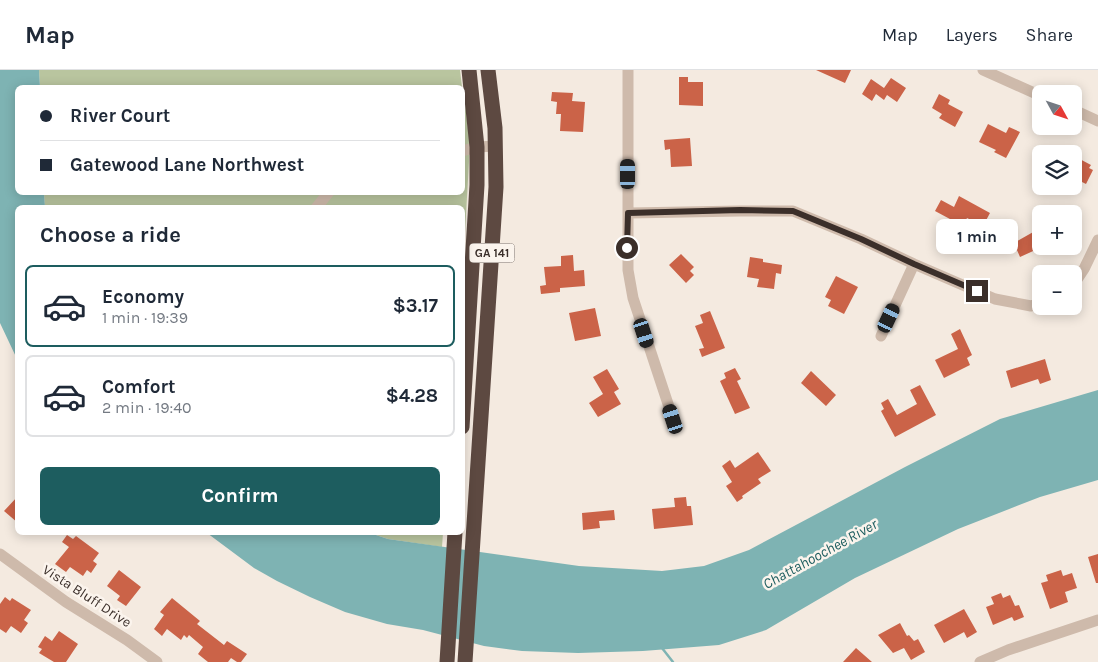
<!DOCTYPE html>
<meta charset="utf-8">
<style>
body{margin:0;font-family:Karla,sans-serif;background:#f2f2f3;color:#1f2937;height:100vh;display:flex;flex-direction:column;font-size:19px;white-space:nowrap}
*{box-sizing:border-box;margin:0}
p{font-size:16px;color:#747a83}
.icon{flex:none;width:28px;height:28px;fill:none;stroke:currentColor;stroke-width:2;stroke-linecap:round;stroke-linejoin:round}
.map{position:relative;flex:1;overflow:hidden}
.details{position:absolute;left:15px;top:135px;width:450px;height:330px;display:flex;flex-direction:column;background:#fff;border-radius:8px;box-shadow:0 2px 12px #0003}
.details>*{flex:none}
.top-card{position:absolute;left:15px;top:15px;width:450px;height:110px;border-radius:8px;box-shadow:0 2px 12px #0003;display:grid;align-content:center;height:110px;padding:0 25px;background:#fff}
.needle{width:32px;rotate:130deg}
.tools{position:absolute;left:1032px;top:15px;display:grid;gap:10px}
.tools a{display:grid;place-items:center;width:50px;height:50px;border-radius:8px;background:#fff;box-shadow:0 2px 12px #0003;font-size:25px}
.end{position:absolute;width:22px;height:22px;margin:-11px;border:6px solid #3b2f2a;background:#fff;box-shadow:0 0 0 2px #fff}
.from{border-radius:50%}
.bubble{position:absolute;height:35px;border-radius:8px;background:#fff;box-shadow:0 2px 12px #0003;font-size:16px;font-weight:700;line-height:35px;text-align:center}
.car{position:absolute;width:15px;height:30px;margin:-15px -8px;border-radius:6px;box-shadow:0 0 4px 1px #0007;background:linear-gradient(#222 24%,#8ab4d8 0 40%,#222 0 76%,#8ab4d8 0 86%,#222 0)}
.top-card b{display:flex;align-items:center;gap:18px;height:48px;font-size:19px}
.top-card b+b{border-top:1px solid #e0e1e3}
.top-card i{width:12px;height:12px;background:#1f2937}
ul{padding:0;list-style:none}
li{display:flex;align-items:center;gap:15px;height:82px;margin:0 10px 8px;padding:0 15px;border:2px solid #e0e1e3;border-radius:8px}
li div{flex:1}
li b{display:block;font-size:19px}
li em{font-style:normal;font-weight:700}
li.current{border-color:#1d5d5f}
li>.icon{width:45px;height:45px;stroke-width:1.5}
h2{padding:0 25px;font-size:22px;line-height:60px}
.primary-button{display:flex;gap:10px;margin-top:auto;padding:10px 25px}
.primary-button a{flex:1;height:58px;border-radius:8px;background:#1d5d5f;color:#fff;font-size:20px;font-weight:700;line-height:58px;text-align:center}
header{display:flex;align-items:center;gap:30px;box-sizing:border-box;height:70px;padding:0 25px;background:#fff;border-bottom:1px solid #e0e1e3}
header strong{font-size:24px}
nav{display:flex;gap:28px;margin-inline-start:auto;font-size:18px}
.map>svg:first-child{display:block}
.green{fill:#b9c59f}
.water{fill:#7eb3b3}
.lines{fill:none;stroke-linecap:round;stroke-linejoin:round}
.stream{stroke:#7eb3b3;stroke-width:2.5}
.building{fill:#cb6348}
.minor{stroke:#cebaab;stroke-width:11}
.highway{stroke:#5d4941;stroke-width:15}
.route{stroke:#3b2f2a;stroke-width:6}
.labels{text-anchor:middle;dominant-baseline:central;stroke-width:5;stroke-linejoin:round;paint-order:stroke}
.shield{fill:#fbf4ed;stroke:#756a64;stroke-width:1}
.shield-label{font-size:12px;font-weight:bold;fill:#3b2f2a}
.street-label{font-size:14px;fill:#3b2f2a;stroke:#fbf4ed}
.water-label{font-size:15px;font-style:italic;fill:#1d5d5f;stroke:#fbf4ed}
</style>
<header>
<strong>Map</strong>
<nav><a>Map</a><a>Layers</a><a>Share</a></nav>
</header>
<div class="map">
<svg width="1098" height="592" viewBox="0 0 1098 592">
<rect width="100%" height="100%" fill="#f4eae0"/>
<path class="green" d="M 39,0 L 460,0 L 462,17 L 40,18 Z
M 463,19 L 470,74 L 463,198 L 462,138 L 45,138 L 44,123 L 462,122 Z
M 370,463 L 443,463 L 442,477 L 388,469 Z"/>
<path class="water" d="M 0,0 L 39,0 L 40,17 L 18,18 L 18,122 L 44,123 L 45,137 L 18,138 L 17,289 L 0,253 Z
M 1098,320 L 1098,410 L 1040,427 L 958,459 L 855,508 L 766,560 L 719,575 L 643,581 L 578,583 L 522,581 L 484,576 L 423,560 L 387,554 L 345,542 L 310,527 L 277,511 L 254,498 L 207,463 L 370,463 L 388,469 L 579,496 L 662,501 L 704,496 L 749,480 L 905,397 L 1000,349 Z"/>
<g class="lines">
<path class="stream" d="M 662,578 L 673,592"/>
</g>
<path class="building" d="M 816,0 L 851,0 L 845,13 Z
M 679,7 L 688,7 L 688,12 L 703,12 L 703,36 L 679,35 Z
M 891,8 L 906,18 L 897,32 L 887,25 L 884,30 L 876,24 L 872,31 L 862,24 L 871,9 L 884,18 Z
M 552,22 L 573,23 L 572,31 L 585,32 L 583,62 L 560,61 L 561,44 L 556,44 L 557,32 L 551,31 Z
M 939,24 L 950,30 L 948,34 L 963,42 L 955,57 L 939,48 L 942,44 L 932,38 Z
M 988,54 L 1006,63 L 1009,57 L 1020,62 L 1006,88 L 994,82 L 996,80 L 979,72 Z
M 690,68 L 692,96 L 671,97 L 670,79 L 665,80 L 664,70 Z
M 1074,86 L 1091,95 L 1089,98 L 1093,100 L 1086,114 L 1074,108 Z
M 959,126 L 990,143 L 983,156 L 967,148 L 963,156 L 935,141 L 941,130 L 954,137 Z
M 1035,161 L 1042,177 L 1020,187 L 1014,173 Z
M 681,184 L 694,197 L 690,201 L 694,205 L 686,213 L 669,195 Z
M 573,185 L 574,201 L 584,200 L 585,216 L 560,218 L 560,222 L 541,224 L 540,216 L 546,215 L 544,197 L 561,196 L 561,186 Z
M 750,187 L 763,189 L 763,192 L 782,195 L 781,204 L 776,203 L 774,219 L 757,217 L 759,209 L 747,207 Z
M 836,206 L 858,217 L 844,244 L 828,236 L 831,230 L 825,227 Z
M 595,238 L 601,266 L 575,271 L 569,243 Z
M 710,241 L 725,278 L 702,287 L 699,279 L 704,278 L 695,256 L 703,253 L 700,245 Z
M 960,259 L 972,285 L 967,288 L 970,295 L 944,308 L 935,290 L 958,279 L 951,264 Z
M 1045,289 L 1051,310 L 1040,314 L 1038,309 L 1011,318 L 1006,301 Z
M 735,298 L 741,309 L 737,311 L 750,338 L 735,344 L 720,311 L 726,308 L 724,303 Z
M 607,299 L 619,319 L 614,322 L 621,334 L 598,347 L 589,333 L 603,324 L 593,307 Z
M 811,301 L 836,325 L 826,336 L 801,313 Z
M 920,315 L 936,345 L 895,367 L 881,341 L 884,339 L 881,333 L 888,329 L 897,345 L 917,334 L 910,320 Z
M 758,382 L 771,401 L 758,409 L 761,413 L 742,426 L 743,428 L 737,432 L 726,416 L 732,412 L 722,396 L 730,390 L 735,398 Z
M 18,426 L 18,453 L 4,441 Z
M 686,427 L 687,436 L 691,436 L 693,455 L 654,459 L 652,439 L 675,437 L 674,428 Z
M 614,440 L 615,450 L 599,451 L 600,458 L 583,460 L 582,443 Z
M 67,465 L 73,469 L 76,466 L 99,483 L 93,491 L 97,494 L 91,503 L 87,500 L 83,506 L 70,497 L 66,502 L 55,494 L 69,477 L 62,472 Z
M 1098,484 L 1098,513 L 1096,513 L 1088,487 Z
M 119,500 L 141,517 L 126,536 L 117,530 L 120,526 L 107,516 Z
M 1061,500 L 1063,506 L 1072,503 L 1077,518 L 1065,522 L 1068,532 L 1050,539 L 1041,513 L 1048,511 L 1046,505 Z
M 1001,523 L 1003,528 L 1010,525 L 1015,536 L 1019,535 L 1024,547 L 1014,551 L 1012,547 L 993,555 L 986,537 L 994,534 L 991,527 Z
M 5,527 L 10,531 L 12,528 L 31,540 L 24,550 L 28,553 L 21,563 L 11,556 L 6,563 L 0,559 L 0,534 Z
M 172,528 L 200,551 L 197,554 L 224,575 L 227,571 L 247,584 L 241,592 L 237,592 L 231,588 L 228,592 L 208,592 L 198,584 L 203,577 L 189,565 L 187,568 L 184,565 L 181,570 L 167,559 L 162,566 L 154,559 L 164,545 L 160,542 Z
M 964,539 L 977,562 L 967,568 L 964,562 L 944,573 L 934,555 Z
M 900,553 L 907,566 L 909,565 L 914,571 L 918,569 L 925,582 L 911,590 L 904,578 L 893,583 L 878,565 Z
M 59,561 L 78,574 L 66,592 L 54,592 L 39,583 L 42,579 L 38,577 L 45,566 L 52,571 Z
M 856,578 L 872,592 L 843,592 Z"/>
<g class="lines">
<path class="minor" d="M 628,0 L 628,200 L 633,228 L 673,349
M 983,0 L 1041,26
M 1074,40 L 1098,51
M 462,81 L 477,77 L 496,76
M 316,138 L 329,122
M 629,143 L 740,141 L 793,141 L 861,169 L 914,194 L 995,229 L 1031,236 L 1041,233
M 1074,214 L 1084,199 L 1098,170
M 881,266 L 914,194
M 0,484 L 66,532 L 127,570 L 157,592
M 980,592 L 1008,580 L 1098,550"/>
<path class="highway" d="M 462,357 L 477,115 L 477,77 L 469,0
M 447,592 L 455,462
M 465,592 L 496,117 L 495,58 L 488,0"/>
</g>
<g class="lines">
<path class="route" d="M 627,178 L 628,143 L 740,140 L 793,141 L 861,169 L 914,194 L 977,221"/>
</g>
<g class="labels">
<rect class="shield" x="469.5" y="173.5" width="45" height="19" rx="4"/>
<g class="shield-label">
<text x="492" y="183">GA 141</text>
</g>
<g class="street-label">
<text transform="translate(87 526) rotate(33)">Vista Bluff Drive</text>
</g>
<g class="water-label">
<text transform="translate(820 484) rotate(-29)">Chattahoochee River</text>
</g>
</g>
</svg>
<div class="tools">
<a><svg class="needle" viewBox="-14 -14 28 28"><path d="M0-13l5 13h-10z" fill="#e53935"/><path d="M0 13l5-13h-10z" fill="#747a83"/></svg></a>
<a><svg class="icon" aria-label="layers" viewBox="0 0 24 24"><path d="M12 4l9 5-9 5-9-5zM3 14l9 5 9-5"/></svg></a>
<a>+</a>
<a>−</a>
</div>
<i class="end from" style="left:627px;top:178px"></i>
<i class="end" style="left:977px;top:221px"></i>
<div class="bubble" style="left:936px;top:149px;width:82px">1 min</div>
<i class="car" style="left:628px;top:104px;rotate:0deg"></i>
<i class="car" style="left:889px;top:248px;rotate:25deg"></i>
<i class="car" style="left:644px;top:263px;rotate:162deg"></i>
<i class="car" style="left:673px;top:349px;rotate:342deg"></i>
<div class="top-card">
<b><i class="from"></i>River Court</b>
<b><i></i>Gatewood Lane Northwest</b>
</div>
<section class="details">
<h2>Choose a ride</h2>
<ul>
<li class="current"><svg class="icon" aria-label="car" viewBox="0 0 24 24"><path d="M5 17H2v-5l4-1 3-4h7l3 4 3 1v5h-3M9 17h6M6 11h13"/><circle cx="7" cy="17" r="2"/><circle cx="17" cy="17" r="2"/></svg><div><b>Economy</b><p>1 min · 19:39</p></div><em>$3.17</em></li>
<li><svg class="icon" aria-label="car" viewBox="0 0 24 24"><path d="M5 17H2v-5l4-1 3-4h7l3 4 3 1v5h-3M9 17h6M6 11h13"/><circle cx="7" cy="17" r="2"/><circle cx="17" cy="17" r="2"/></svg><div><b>Comfort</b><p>2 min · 19:40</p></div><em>$4.28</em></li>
</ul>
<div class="primary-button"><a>Confirm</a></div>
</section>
</div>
